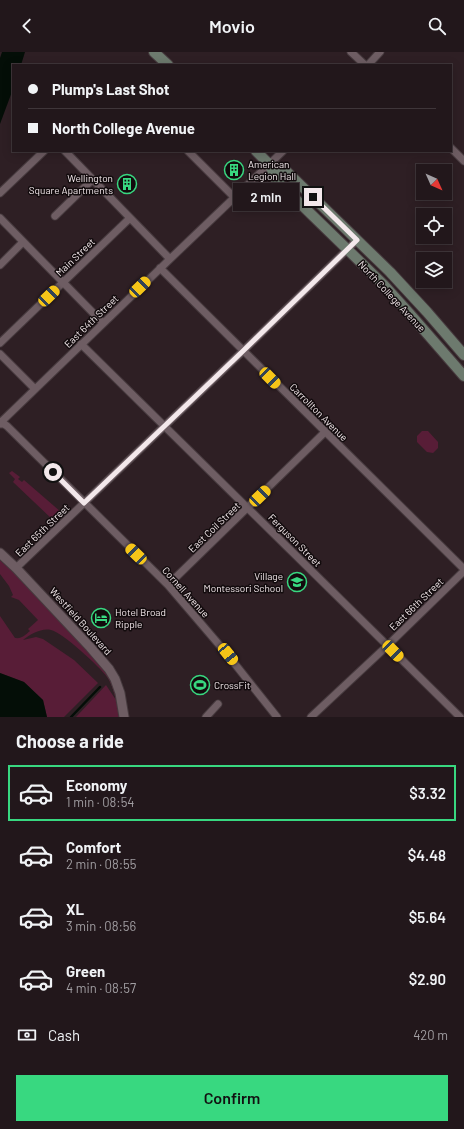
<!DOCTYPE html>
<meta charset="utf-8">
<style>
body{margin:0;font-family:Barlow,sans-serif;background:#2e2428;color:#f1f3f6;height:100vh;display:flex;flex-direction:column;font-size:15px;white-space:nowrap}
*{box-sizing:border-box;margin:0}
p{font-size:13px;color:#a29fa3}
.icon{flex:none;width:22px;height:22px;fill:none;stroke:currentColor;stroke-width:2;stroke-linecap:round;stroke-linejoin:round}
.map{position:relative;height:665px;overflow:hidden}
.details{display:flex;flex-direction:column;background:#22171b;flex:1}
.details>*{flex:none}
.banner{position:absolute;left:12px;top:12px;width:440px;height:88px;border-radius:0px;box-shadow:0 2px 10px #0003,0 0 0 1px #3f363a;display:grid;align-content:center;height:88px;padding:0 16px;background:#22171b}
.needle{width:26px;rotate:135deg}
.controls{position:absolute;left:416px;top:112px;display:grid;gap:8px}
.controls a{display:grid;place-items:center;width:36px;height:36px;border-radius:0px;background:#22171b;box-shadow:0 2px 10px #0003,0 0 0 1px #3f363a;font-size:20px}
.end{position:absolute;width:18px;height:18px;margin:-9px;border:5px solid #f3e8eb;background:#111;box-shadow:0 0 0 2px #111}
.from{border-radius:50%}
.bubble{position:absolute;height:28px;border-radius:0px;background:#22171b;box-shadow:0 2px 10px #0003,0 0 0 1px #3f363a;font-size:13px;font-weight:600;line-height:28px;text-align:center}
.car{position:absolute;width:12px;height:24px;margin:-12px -6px;border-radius:5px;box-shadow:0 0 3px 1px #0007;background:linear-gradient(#f5c518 24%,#345 0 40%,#f5c518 0 76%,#345 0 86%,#f5c518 0)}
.banner b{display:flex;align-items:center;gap:14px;height:38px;font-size:15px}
.banner b+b{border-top:1px solid #3f363a}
.banner i{width:10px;height:10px;background:#f1f3f6}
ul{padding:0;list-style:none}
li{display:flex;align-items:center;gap:12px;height:56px;margin:0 8px 6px;padding:0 8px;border:2px solid transparent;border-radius:0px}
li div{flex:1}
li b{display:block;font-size:15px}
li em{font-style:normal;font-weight:600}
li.on{border-color:#38d880}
li>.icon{width:36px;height:36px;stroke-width:1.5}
h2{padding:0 16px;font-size:18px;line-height:48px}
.pay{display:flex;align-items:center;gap:10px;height:44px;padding:0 16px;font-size:15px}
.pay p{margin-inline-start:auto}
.button{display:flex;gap:8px;margin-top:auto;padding:8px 16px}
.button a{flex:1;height:46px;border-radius:0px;background:#38d880;color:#111;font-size:16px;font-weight:600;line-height:46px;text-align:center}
header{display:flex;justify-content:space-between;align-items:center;height:52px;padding:0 16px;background:#22171b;font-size:18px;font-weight:600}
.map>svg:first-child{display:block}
.green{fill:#581d37}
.water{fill:#040e07}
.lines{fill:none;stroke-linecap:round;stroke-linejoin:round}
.stream{stroke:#040e07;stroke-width:2.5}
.minor-casing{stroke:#463a3e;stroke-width:9}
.tertiary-casing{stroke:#463a3e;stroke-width:11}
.secondary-casing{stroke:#463a3e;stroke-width:12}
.minor{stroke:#6e5d63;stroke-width:7}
.tertiary{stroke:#6e5d63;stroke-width:9}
.secondary{stroke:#6d7a6e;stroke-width:10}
.route{stroke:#f3e8eb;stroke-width:5}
.labels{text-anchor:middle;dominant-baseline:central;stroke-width:3;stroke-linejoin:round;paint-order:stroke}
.poi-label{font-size:10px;fill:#f3e8eb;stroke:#120b0d;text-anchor:start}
.street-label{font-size:10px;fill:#f3e8eb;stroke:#120b0d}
</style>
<header><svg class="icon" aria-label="back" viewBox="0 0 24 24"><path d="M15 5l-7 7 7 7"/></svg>Movio<svg class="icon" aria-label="search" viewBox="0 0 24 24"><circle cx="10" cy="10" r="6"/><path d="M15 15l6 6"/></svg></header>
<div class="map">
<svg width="464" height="665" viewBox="0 0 464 665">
<rect width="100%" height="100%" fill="#2e1f24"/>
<path class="green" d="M 422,379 L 428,379 L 438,390 L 438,396 L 433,401 L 427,400 L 417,390 L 417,384 Z
M 12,419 L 20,425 L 18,427 L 22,430 L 24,428 L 61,460 L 53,468 L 13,430 L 15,427 L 9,421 Z
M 0,508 C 6,515 15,519 21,526 C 49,555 75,585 102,615 C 115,633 116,644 120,665 L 76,665 L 106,633 L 116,648 C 114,641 112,632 107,625 C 100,615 62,580 51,578 C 41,576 31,582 23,588 L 36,585 L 43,587 L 74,608 L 98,631 L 64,665 L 47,665 L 43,648 L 24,630 L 0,621 L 0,564 L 15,586 C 22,587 25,583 30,579 L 28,577 L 38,568 L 19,548 L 11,545 L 13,543 L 9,534 L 0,522 Z"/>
<path class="water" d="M 2,0 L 25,0 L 21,13 L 13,13 L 13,37 L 0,72 L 0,6 Z
M 0,621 L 24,630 L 43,648 L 47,665 L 0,665 Z"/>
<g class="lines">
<path class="stream" d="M 71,665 L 100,635"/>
<defs>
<path id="minor" d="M 351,0 L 365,13
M 368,13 L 380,0
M 451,96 L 464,109
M 65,99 L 170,207
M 188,99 L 235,146
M 0,141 L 44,99
M 55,164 L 92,128
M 0,166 L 103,271
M 0,213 L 23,190
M 160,216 L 464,517
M 0,291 L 130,166
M 81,292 L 460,665
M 0,302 L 35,337
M 0,371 L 170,207 L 283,99
M 0,372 L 4,372 L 7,374 L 168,533 L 227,602 L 277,665
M 16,516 L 243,299 L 357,188
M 168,533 L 325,380
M 206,665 L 218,652
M 311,665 L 387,594 L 464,519"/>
<path id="tertiary" d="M 0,501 L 16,516 L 90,595 L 109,617 L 115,627 L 120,641 L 124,665"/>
<path id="secondary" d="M 154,0 L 168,13
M 256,99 L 270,113 L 285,118 L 390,220 L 427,260 L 464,303
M 270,113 L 276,128 L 384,233 L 410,262 L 464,324"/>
</defs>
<use href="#minor" class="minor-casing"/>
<use href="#tertiary" class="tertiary-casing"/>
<use href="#secondary" class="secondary-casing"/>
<use href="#minor" class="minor"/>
<use href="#tertiary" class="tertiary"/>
<use href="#secondary" class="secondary"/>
</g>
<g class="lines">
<path class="route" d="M 53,420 L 84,451 L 243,299 L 357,188 L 313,145"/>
</g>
<defs>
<symbol id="building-ring" viewBox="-11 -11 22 22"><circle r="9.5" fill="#120b0d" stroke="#38d880" stroke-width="1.5"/><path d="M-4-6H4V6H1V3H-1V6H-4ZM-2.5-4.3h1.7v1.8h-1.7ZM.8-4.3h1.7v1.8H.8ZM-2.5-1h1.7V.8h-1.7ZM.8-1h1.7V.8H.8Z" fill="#38d880"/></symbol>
<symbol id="school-ring" viewBox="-11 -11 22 22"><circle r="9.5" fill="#120b0d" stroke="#38d880" stroke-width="1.5"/><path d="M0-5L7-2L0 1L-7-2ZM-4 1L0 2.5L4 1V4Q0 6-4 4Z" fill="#38d880"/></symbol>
<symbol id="hotel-ring" viewBox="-11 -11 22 22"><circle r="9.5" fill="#120b0d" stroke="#38d880" stroke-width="1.5"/><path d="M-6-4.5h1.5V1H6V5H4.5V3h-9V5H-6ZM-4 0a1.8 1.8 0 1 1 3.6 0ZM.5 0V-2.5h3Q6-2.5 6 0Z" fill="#38d880"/></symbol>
<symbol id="stadium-ring" viewBox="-11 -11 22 22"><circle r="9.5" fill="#120b0d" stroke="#38d880" stroke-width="1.5"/><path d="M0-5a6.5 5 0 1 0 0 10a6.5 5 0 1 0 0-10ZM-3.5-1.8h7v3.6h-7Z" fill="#38d880"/></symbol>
</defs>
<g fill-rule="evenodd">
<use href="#building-ring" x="223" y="107" width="22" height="22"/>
<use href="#building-ring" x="116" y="121" width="22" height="22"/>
<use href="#school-ring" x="286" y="519" width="22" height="22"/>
<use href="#hotel-ring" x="90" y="555" width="22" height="22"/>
<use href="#stadium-ring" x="189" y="622" width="22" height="22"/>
</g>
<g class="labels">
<g class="poi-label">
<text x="248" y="112">American<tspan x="248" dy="12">Legion Hall</tspan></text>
<text x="113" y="126" text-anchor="end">Wellington<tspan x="113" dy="12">Square Apartments</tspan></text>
<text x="283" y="524" text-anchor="end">Village<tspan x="283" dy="12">Montessori School</tspan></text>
<text x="115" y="560">Hotel Broad<tspan x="115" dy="12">Ripple</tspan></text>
<text x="214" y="633">CrossFit</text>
</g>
<g class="street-label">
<text transform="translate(75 205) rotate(-44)">Main Street</text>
<text transform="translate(392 244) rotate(47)">North College Avenue</text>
<text transform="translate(91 269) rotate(-44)">East 64th Street</text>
<text transform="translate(319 360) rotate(45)">Carrollton Avenue</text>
<text transform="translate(214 475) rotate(-44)">East Coil Street</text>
<text transform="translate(42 478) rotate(-44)">East 65th Street</text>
<text transform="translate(295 488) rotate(45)">Ferguson Street</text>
<text transform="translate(186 540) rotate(48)">Cornell Avenue</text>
<text transform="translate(416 552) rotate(-44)">East 66th Street</text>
<text transform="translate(81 569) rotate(48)">Westfield Boulevard</text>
</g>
</g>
</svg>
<div class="controls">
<a><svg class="needle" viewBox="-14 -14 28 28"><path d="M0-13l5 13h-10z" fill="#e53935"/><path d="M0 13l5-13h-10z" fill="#a29fa3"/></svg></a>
<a><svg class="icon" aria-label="locate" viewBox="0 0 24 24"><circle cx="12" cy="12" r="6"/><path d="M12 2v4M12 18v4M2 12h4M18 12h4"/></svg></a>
<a><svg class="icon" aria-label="layers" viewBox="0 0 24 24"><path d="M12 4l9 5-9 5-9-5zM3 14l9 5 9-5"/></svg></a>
</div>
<i class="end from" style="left:53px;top:420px"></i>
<i class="end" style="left:313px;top:145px"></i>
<div class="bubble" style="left:233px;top:131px;width:66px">2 min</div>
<i class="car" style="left:140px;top:235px;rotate:46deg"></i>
<i class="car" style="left:49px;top:244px;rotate:46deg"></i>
<i class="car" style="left:270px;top:326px;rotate:135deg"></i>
<i class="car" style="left:260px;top:444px;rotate:46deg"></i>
<i class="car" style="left:136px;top:502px;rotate:314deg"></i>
<i class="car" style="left:393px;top:599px;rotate:135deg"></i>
<i class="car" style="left:228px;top:602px;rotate:141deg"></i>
<div class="banner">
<b><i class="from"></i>Plump's Last Shot</b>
<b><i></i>North College Avenue</b>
</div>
</div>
<section class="details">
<h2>Choose a ride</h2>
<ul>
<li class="on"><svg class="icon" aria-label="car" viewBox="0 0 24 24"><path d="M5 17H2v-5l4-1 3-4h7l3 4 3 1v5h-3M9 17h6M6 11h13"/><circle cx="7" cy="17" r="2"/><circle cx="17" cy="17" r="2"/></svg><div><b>Economy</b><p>1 min · 08:54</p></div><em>$3.32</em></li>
<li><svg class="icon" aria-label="car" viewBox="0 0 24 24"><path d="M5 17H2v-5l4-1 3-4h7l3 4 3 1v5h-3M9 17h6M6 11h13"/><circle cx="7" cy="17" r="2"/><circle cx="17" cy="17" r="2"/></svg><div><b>Comfort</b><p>2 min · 08:55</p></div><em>$4.48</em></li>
<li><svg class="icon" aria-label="car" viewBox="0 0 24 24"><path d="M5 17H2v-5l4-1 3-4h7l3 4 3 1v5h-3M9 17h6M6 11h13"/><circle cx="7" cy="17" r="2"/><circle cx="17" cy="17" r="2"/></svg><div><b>XL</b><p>3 min · 08:56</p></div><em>$5.64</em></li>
<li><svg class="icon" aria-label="car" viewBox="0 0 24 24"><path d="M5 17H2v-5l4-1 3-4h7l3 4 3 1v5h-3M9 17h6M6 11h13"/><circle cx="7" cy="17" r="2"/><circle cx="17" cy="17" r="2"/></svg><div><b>Green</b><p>4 min · 08:57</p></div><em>$2.90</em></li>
</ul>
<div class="pay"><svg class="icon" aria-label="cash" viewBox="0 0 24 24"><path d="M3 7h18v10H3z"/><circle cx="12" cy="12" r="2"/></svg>Cash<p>420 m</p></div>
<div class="button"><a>Confirm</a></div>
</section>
